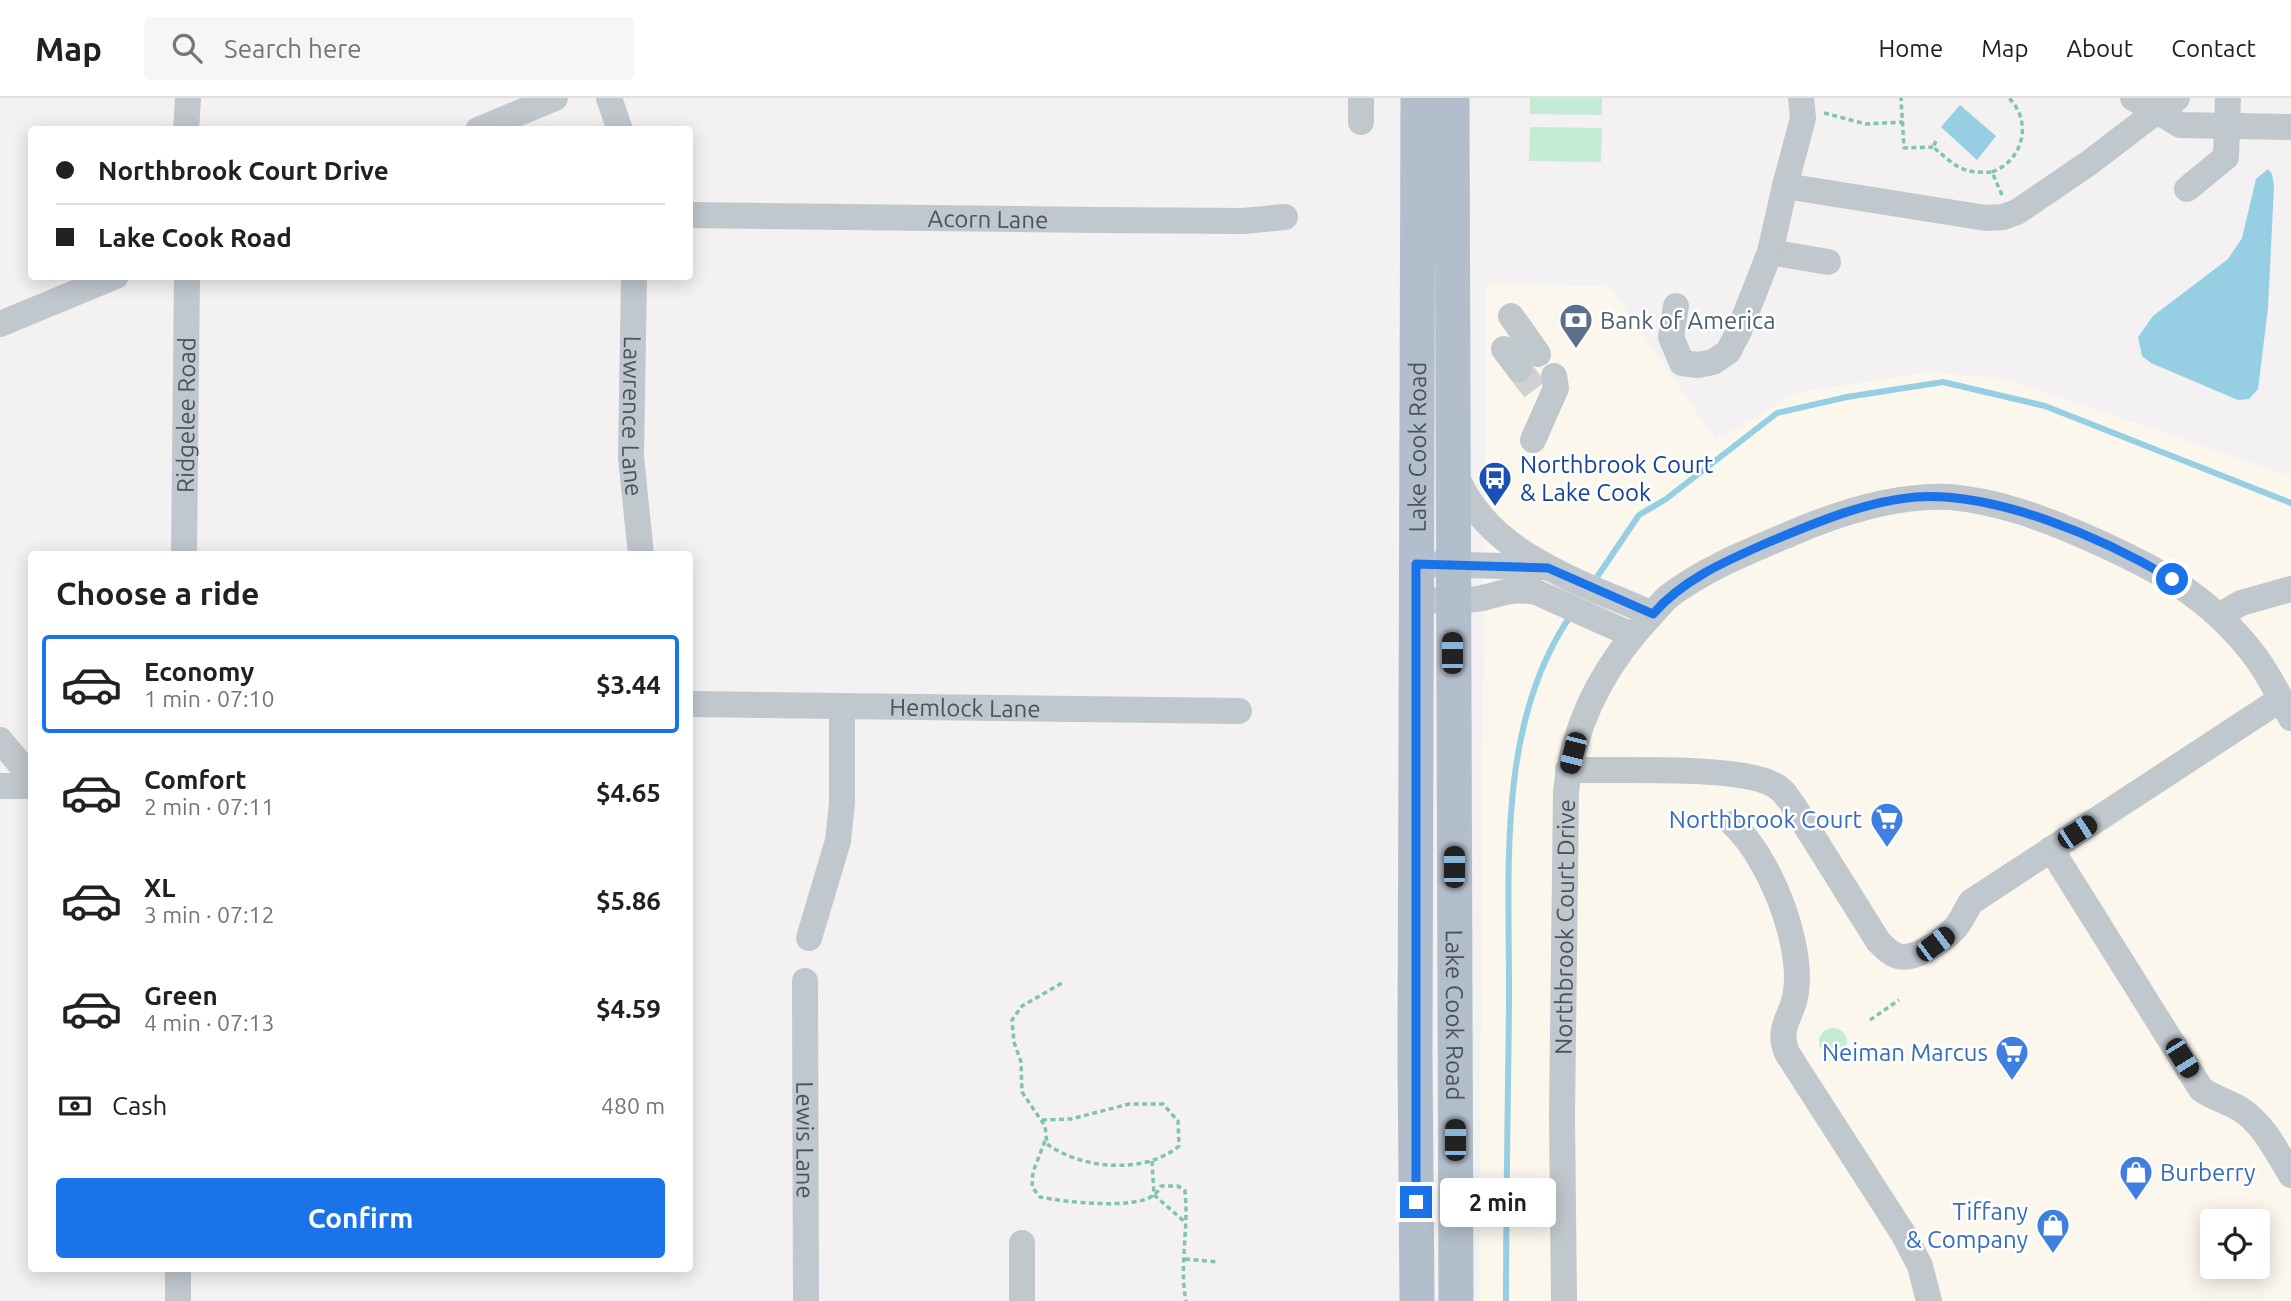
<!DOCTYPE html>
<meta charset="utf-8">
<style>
body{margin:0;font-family:Ubuntu,sans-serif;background:#f6f6f6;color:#202124;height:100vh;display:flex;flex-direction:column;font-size:26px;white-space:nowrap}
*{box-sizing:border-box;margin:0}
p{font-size:23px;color:#757577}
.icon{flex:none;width:38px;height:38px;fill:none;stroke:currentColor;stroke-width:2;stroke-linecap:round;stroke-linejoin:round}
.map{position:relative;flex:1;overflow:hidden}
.details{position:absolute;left:28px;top:453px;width:665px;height:721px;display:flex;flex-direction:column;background:#fff;border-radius:7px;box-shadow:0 4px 18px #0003}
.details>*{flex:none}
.hud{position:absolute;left:28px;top:28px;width:665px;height:154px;border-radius:7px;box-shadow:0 4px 18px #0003;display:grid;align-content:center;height:154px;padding:0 28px;background:#fff}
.fabs{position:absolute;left:2200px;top:1111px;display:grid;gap:14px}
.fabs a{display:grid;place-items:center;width:70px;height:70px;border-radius:7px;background:#fff;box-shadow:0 4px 18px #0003;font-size:35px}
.end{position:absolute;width:32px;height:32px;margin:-16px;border:9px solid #1a73e8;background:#fff;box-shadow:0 0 0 4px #fff}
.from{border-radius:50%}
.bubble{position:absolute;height:49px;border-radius:7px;background:#fff;box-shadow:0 4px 18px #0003;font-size:23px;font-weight:700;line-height:49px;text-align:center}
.car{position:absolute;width:21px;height:42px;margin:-21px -10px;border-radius:9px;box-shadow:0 0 5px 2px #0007;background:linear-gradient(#222 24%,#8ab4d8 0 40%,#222 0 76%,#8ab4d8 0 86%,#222 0)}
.hud b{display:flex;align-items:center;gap:24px;height:66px;font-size:26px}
.hud b+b{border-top:2px solid #e0e0e0}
.hud i{width:18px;height:18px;background:#202124}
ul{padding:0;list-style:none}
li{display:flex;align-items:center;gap:21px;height:98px;margin:0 14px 10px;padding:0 14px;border:4px solid transparent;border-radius:7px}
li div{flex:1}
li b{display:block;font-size:26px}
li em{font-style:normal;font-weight:700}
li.active{border-color:#1a73e8}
li>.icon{width:63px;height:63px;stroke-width:1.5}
h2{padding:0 28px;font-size:32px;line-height:84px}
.pay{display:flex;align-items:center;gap:18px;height:77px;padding:0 28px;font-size:26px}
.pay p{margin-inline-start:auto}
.action{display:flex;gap:14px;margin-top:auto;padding:14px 28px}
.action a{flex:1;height:80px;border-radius:7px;background:#1a73e8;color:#fff;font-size:28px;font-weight:700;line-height:80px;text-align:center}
header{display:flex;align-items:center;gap:42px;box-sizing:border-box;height:98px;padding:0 35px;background:#fff;border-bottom:2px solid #e0e0e0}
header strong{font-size:33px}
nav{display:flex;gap:38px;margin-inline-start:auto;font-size:24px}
.search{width:490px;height:63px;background:#f6f6f6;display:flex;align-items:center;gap:18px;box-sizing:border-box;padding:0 24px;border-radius:7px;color:#757577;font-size:26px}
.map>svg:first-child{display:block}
.commercial{fill:#fbf7ed;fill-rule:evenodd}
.green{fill:#c4ebd6}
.water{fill:#96cee3}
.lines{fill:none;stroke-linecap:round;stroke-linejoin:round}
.stream{stroke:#96cee3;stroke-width:6}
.minor-tunnel{stroke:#d1d1d3;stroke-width:26;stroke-dasharray:26 13;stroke-linecap:butt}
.path{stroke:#80c5a7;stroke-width:3.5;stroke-dasharray:5 3.5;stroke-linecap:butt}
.minor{stroke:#c0c7cd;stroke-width:26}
.major{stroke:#b3becc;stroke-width:35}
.route{stroke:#1a73e8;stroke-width:9}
.labels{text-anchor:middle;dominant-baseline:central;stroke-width:5;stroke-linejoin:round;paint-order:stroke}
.street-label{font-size:24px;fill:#4a525c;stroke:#fff}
.service-label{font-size:24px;fill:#4e5e75;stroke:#fff;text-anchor:start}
.transit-label{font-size:24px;fill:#164399;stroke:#fff;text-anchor:start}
.shop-label{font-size:24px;fill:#366cbe;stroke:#fff;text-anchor:end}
</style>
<header>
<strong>Map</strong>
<div class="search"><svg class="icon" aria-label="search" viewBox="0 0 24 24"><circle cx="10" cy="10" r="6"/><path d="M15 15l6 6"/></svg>Search here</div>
<nav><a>Home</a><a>Map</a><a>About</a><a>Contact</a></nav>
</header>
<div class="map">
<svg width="2291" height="1203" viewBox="0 0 2291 1203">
<rect width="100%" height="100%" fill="#f3f1f1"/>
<path class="commercial" d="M 1486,186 L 1610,188 L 1716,342 L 1760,317 L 1787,299 L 1800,294 L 1929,274 L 2008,282 L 2291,378 L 2291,1203 L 1479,1203 ZM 2212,1124 L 2258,1124 L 2258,1169 L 2212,1169 Z"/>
<path class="green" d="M 1530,0 L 1602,0 L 1602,17 L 1530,16 Z
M 1530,29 L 1602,30 L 1601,64 L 1529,63 Z
M1819 944a14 14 0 1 1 28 0a14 14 0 1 1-28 0Z"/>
<path class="water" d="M 1960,7 L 1996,38 L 1977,62 L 1941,29 Z
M 2268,71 L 2272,76 L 2274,88 L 2268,210 L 2258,291 L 2249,301 L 2238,302 L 2151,265 L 2142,258 L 2138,239 L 2153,218 L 2228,161 L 2242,140 L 2256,81 Z"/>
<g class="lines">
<path class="stream" d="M 1593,485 L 1639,417 L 1666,401 L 1777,315 L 1847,299 L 1943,284 L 2045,308 L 2291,405
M 1506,1203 C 1506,1104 1508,1004 1509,905 C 1510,777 1495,627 1571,517"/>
<path class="minor-tunnel" d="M 1519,271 L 1535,292"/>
<path class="path" d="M 1903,0 L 1901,0 L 1904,50 L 1933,49
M 1824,15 L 1866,26 L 1903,24
M 1936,43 L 1933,49 C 1956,68 1961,76 1992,74 L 2002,97
M 1992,74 C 2023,63 2033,24 2009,0
M 1870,922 L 1899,902
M 1042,1022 L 1071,1021 L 1129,1006 L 1163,1006 L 1178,1023 L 1179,1048 C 1145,1077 1081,1071 1047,1046 L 1045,1028 L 1022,994 L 1021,964 L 1014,944 L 1012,922 L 1022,908 L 1064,884
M 1045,1043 L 1033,1074 L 1032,1089 L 1040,1099 C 1064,1104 1135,1112 1154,1097 C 1157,1095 1159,1091 1161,1088 L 1178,1088 L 1185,1093 C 1189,1130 1179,1167 1186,1203
M 1152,1063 L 1154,1097 L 1185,1124
M 1185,1161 L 1218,1164"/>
<g class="minor">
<path d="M 609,0 L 620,32"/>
<path d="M 1361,0 L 1361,24"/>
<path d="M 1801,0 L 1803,20 L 1785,88 L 1986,120 L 2003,119 L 2017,114 L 2089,65 L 2157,13 L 2133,0"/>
<path d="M 2177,0 L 2157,13 L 2180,27 L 2291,29"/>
<path d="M 186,32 L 188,0"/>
<path d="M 478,32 L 555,0"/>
<path d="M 2187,91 L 2226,59 L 2228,0"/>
<path id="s1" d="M 690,117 L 1097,122 L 1243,123 L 1285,119"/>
<path d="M 1770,154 L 1828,164"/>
<path id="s2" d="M 634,178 L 631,359 L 641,457"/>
<path d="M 1676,208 L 1671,239 L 1682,265 L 1698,267 L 1713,264 L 1728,254 L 1739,233 L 1770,154 L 1785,88"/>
<path d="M 1511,218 L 1538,256"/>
<path d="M 0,226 L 116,178"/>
<path d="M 1504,251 L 1519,271"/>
<path d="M 1533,342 L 1556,290 L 1554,278"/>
<path d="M 1455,375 C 1487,457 1579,483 1652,516"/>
<path id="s3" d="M 184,457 L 187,178"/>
<path d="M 1416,466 L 1542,469"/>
<path d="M 1416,502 C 1436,502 1457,504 1477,501 C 1501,497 1508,489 1536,494 L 1632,537"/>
<path d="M 2219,518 L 2241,505 L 2291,491"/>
<path id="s4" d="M 690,606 L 1239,613"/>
<path d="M 0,642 L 32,680"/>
<path d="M 1568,672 C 1614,673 1739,667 1774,687 C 1783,691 1787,699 1793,707 L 1878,843 C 1883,848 1888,854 1895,857 C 1912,865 1941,844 1953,832 C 1961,825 1965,813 1971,804 L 2281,601"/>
<path d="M 0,688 L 32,688"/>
<path d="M 1733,726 C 1769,759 1803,844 1796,894 C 1793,919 1776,928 1787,955 L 1904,1137 L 1920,1168 L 1929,1203"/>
<path d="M 2051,751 L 2201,991 C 2213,1000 2227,1003 2240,1011 C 2263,1025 2277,1054 2291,1077"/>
<path d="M 809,840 L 838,743 L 842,705 L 842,609"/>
<path id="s5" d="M 805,883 L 806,1203"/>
<path d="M 178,1203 L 178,1171"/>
<path d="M 1022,1203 L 1022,1145"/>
<path id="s6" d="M 1564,1203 L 1562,1019 L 1566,694 C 1573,625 1604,567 1651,517 C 1657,511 1663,503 1669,498 C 1706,470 1750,453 1792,435 C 1841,414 1897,396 1950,399 C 1995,403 2037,418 2077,435 C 2144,464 2200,491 2247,548 C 2265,569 2278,596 2291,620"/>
</g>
<g class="major">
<path id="s7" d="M 1452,0 L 1456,1203"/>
<path id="s8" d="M 1417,1203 L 1415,958 L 1418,0"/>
</g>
</g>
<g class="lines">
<path class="route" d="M 1416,1104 L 1416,466 L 1548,470 L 1653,516 C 1683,481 1728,462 1769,444 C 1815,425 1866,403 1916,399 C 1998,394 2103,440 2172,481"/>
</g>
<defs>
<symbol id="bank-pin" viewBox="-11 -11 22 30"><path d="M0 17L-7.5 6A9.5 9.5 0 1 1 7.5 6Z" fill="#5c6f8a" stroke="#fff"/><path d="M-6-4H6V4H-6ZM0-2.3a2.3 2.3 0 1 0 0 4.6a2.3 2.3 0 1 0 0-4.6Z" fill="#fff"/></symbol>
<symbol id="bus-pin" viewBox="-11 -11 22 30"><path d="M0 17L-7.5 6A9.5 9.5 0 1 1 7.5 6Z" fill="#1a4fb4" stroke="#fff"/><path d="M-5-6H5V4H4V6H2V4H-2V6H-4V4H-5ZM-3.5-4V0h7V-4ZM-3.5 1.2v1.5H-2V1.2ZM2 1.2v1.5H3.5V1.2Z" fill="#fff"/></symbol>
<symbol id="supermarket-pin" viewBox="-11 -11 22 30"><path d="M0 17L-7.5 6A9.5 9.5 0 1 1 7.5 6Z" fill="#3f7fe0" stroke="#fff"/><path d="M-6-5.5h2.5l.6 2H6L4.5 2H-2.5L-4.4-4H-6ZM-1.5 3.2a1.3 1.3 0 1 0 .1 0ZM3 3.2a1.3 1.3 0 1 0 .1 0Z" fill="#fff"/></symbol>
<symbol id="shop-pin" viewBox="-11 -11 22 30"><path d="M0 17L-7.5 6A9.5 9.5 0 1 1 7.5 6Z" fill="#3f7fe0" stroke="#fff"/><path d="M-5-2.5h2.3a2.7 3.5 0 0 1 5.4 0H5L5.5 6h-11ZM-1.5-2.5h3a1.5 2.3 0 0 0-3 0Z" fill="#fff"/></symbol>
</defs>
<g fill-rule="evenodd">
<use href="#bank-pin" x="1557" y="203" width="38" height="52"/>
<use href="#bus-pin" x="1476" y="361" width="38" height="52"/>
<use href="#supermarket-pin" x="1868" y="702" width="38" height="52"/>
<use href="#supermarket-pin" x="1993" y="935" width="38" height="52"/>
<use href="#shop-pin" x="2117" y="1055" width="38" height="52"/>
<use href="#shop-pin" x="2034" y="1108" width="38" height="52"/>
</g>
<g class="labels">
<g class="street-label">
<text stroke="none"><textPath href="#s1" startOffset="298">Acorn Lane</textPath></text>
<text stroke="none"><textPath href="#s3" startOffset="140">Ridgelee Road</textPath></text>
<text stroke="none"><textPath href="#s2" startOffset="140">Lawrence Lane</textPath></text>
<text stroke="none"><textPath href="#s8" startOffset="854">Lake Cook Road</textPath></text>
<text stroke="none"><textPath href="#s4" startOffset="275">Hemlock Lane</textPath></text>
<text stroke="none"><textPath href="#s6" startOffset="374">Northbrook Court Drive</textPath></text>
<text stroke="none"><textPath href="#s7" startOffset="917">Lake Cook Road</textPath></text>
<text stroke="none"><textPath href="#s5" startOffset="159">Lewis Lane</textPath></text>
</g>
<g class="service-label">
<text x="1600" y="222">Bank of America</text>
</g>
<g class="transit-label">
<text x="1520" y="366">Northbrook Court<tspan x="1520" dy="28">&amp; Lake Cook</tspan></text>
</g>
<g class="shop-label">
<text x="1862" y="721">Northbrook Court</text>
<text x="1988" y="954">Neiman Marcus</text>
<text x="2160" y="1074" text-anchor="start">Burberry</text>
<text x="2028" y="1113">Tiffany<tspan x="2028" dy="28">&amp; Company</tspan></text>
</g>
</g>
</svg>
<div class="fabs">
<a><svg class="icon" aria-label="locate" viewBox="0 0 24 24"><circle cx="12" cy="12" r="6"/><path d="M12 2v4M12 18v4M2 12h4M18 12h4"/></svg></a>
</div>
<i class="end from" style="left:2172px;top:481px"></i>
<i class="end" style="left:1416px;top:1104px"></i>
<div class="bubble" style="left:1440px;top:1080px;width:116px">2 min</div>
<i class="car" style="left:1452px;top:555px;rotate:0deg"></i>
<i class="car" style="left:1573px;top:655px;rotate:194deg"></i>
<i class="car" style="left:2077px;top:734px;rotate:57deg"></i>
<i class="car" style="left:1454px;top:769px;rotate:0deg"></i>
<i class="car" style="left:1935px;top:846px;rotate:53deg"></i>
<i class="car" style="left:2182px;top:960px;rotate:148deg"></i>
<i class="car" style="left:1455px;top:1042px;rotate:0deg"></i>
<div class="hud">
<b><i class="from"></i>Northbrook Court Drive</b>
<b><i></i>Lake Cook Road</b>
</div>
<section class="details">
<h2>Choose a ride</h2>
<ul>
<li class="active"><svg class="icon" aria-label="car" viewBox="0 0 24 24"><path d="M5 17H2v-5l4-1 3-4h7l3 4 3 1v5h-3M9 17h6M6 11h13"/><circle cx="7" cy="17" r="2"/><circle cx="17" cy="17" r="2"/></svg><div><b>Economy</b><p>1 min · 07:10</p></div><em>$3.44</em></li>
<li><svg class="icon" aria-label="car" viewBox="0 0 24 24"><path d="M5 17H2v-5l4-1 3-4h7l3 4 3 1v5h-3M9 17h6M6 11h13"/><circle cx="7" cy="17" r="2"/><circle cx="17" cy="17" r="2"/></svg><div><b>Comfort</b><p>2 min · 07:11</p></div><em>$4.65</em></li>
<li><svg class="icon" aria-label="car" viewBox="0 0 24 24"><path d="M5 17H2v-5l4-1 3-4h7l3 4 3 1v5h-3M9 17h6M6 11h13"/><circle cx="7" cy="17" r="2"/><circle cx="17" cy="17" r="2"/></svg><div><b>XL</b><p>3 min · 07:12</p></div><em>$5.86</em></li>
<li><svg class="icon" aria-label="car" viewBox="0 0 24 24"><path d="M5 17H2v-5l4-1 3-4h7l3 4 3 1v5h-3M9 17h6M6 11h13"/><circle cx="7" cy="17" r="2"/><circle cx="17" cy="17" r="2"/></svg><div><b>Green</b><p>4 min · 07:13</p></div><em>$4.59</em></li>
</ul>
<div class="pay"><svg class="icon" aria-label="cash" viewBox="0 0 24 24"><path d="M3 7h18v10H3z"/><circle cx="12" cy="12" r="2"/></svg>Cash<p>480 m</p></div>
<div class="action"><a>Confirm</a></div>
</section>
</div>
